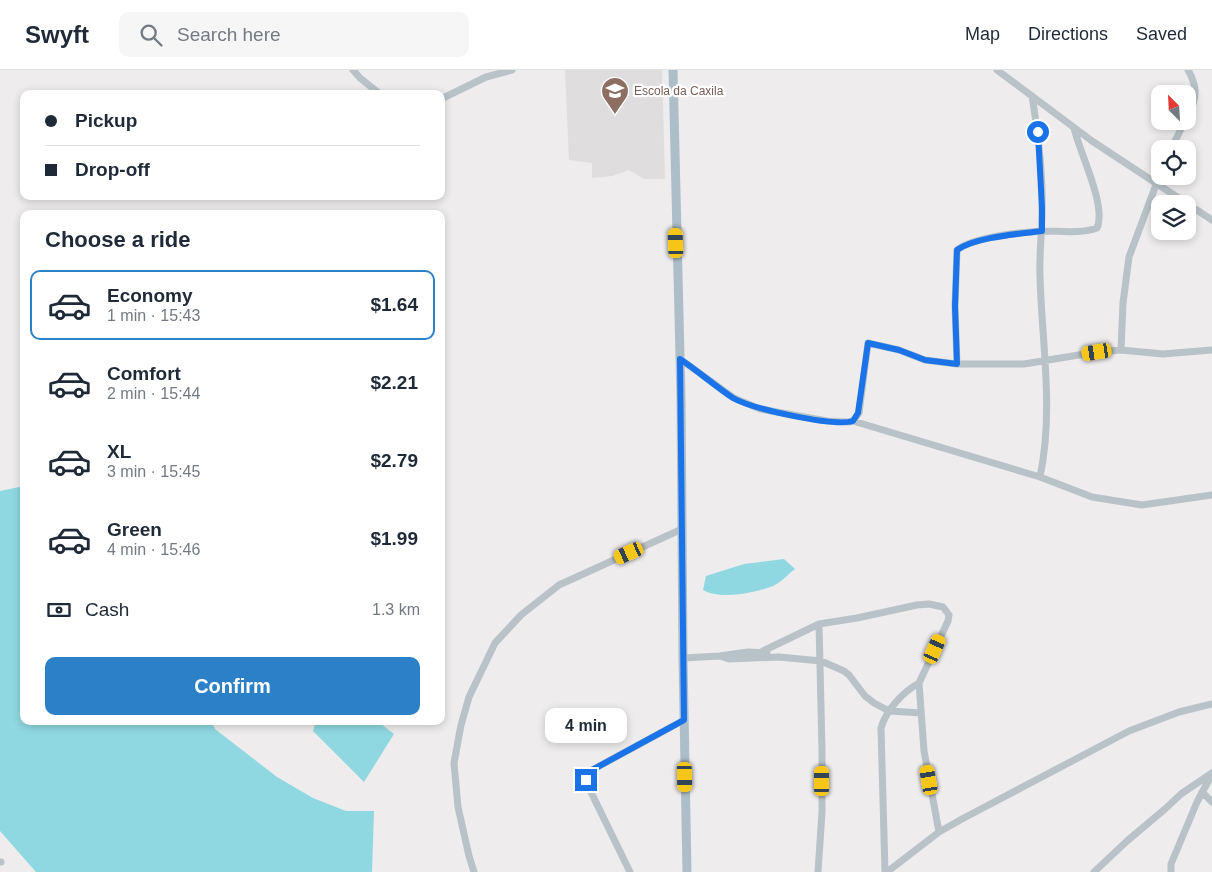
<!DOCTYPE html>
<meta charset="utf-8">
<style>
body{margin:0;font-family:Helvetica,sans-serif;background:#f6f6f7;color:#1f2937;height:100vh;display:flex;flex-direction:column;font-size:19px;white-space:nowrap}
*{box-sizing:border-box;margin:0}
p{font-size:16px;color:#747a83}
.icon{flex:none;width:28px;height:28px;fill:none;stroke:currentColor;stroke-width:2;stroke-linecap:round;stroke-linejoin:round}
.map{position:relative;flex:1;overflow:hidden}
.sheet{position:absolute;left:20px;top:140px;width:425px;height:515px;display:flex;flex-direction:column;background:#fff;border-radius:10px;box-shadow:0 2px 8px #0003}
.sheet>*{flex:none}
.hud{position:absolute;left:20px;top:20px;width:425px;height:110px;border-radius:10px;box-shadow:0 2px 8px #0003;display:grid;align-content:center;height:110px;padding:0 25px;background:#fff}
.needle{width:32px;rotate:336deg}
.fabs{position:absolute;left:1151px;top:15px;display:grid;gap:10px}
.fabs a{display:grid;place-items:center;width:45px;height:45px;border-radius:10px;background:#fff;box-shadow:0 2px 8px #0003;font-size:25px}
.end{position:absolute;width:22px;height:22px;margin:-11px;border:6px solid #1a73e8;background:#fff;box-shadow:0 0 0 2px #fff}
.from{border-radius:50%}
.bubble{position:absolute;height:35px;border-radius:10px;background:#fff;box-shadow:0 2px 8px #0003;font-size:16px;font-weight:600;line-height:35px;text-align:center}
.car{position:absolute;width:15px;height:30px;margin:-15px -8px;border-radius:6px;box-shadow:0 0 4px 1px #0007;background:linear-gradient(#f5c518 24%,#345 0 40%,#f5c518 0 76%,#345 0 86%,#f5c518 0)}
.hud b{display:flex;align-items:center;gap:18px;height:48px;font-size:19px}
.hud b+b{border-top:1px solid #e0e1e3}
.hud i{width:12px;height:12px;background:#1f2937}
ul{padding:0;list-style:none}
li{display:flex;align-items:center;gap:15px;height:70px;margin:0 10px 8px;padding:0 15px;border:2px solid transparent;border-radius:10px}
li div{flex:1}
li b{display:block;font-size:19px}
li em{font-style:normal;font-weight:600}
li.active{border-color:#2c80c8}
li>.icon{width:45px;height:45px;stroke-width:1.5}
h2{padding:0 25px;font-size:22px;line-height:60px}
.pay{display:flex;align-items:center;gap:12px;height:55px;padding:0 25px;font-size:19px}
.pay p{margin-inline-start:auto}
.cta{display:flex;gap:10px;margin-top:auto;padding:10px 25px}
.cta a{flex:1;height:58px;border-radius:10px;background:#2c80c8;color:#fff;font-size:20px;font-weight:600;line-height:58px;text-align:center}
header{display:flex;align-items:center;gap:30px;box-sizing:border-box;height:70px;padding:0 25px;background:#fff;border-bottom:1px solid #e0e1e3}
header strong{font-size:24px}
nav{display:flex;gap:28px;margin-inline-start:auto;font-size:18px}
.search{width:350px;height:45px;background:#f6f6f7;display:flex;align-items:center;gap:12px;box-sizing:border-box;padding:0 18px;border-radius:10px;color:#747a83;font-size:19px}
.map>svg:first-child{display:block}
.education{fill:#dfdddd}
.water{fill:#8fd8e1}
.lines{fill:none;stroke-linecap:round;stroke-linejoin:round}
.minor{stroke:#b8c2c7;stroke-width:7}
.major{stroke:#aebec8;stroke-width:9}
.route{stroke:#1a73e8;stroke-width:6}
.labels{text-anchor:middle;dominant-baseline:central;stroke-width:4.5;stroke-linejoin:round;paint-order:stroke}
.education-label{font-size:12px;fill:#785e54;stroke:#fff;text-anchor:start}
</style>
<header>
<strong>Swyft</strong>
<div class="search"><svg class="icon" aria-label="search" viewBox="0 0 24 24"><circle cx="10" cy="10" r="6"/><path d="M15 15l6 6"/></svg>Search here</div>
<nav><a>Map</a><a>Directions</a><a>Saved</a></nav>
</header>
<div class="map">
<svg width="1212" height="802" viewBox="0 0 1212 802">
<rect width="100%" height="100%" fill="#eeecec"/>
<path class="education" d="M 565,0 L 662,0 L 665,109 L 644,109 L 629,100 L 612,106 L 592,108 L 592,93 L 569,90 Z"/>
<path class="water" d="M 24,416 L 24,651 L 211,651 L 215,659 L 277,707 L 313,728 L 346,741 L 374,741 L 372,802 L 36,802 L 0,761 L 0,421 Z
M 784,489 L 795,499 C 788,504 781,513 773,516 C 755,523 720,530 703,520 L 706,506 L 744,494 Z
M 316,651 L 377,651 L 394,664 L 364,712 L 313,661 Z"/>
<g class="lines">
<path class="minor" d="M 353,0 L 360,8 L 380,24
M 997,0 L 1092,71 L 1212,150
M 1032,26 C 1038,63 1043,102 1042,139 C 1042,162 1039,185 1040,207 C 1042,276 1054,339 1040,407
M 441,29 L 486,7 L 512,0
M 1188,46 C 1197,28 1198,17 1188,0
M 1171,79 L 1185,51
M 1121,280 L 1123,233 L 1129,187 L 1160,104
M 680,289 L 734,328 L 760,339 L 827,351 L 848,352 L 853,351 L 1040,407 L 1092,427 L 1142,435 L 1212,425
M 957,294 L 955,236 L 957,180 C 973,167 1023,162 1043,161 C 1060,161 1081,164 1097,158 C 1107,136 1079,81 1074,58
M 853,351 L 859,343 L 868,273 L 899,280 L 925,290 L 957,294 L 1024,294 L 1097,282 L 1121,280 L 1163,284 L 1212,280
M 763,581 L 819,554 L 857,548 L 917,535 L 929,534 L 943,537 L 949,545 L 948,551 L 919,613 L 924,681 L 939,762
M 720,586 L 729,589 L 779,587 L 821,591 L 844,601 L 849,605 L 865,626 L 874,633 L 889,641 L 921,643
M 683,588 L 720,586 L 748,582 L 767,583
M 1202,722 L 1212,732
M 0,792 L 1,792
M 474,802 L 469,786 L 458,737 L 454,693 L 461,655 L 469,627 L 495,573 L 521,545 L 559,515 L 682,459
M 630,802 L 588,716 L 587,707 L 592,700 L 684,650
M 818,802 L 822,742 L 822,680 L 819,554
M 885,802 L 881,658 C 886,640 903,622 919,613
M 887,802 L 939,762 L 962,749 L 1129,661 L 1179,642 L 1212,634
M 1094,802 L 1127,771 L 1165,739 L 1181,724 L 1212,703
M 1171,802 L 1171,794 L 1197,732 L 1212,704"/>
<path class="major" d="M 673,0 L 681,327 L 683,588 L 687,802"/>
</g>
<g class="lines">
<path class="route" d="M 586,710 L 588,703 L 592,700 L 684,650 L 680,289 C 698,301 715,316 733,328 C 752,339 834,357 853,351 L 858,343 L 868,273 L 899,280 L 925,290 L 957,294 L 955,236 L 957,180 C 975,167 1019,164 1042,161 L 1042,138 L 1038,62"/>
</g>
<defs>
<symbol id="school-pin" viewBox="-11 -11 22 30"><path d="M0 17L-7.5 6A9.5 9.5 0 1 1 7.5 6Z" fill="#8d6e63" stroke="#fff"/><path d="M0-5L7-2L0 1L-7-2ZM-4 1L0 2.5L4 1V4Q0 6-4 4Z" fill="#fff"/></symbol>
</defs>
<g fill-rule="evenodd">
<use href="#school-pin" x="599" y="5" width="32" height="43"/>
</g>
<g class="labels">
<g class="education-label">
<text x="634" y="21">Escola da Caxila</text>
</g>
</g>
</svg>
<div class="fabs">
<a><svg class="needle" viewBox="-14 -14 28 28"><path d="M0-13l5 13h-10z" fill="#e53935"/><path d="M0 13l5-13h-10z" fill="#747a83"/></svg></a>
<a><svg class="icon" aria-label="locate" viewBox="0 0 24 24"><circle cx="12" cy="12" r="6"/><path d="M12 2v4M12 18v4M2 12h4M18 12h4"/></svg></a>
<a><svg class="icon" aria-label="layers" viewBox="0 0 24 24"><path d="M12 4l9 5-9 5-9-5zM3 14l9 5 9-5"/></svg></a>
</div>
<i class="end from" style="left:1038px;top:62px"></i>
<i class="end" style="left:586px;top:710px"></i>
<div class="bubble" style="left:545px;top:638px;width:82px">4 min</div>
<i class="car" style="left:676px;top:173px;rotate:358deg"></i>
<i class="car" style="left:1097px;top:282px;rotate:261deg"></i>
<i class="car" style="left:629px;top:483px;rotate:246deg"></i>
<i class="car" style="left:935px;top:579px;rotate:24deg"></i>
<i class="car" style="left:685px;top:707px;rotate:179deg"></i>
<i class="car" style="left:929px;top:710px;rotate:350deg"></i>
<i class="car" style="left:822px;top:711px;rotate:0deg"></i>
<div class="hud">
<b><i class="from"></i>Pickup</b>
<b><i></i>Drop-off</b>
</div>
<section class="sheet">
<h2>Choose a ride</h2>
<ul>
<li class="active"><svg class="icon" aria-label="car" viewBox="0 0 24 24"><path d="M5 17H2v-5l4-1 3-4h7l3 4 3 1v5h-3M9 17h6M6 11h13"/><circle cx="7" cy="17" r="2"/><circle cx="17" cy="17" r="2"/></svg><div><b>Economy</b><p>1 min · 15:43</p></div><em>$1.64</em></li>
<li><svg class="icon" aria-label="car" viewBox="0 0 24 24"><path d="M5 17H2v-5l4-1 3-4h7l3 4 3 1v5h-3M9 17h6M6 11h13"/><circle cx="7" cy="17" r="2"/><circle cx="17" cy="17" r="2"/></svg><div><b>Comfort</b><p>2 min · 15:44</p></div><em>$2.21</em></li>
<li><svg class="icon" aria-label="car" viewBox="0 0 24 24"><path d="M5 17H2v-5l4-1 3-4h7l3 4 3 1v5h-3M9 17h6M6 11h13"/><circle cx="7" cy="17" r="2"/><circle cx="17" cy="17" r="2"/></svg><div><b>XL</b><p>3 min · 15:45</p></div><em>$2.79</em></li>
<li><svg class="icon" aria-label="car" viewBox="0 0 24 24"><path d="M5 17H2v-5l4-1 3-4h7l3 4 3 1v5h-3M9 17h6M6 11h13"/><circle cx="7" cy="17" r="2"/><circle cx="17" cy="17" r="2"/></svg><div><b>Green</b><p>4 min · 15:46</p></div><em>$1.99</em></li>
</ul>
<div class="pay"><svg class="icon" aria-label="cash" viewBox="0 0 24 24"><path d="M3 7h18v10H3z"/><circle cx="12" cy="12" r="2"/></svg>Cash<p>1.3 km</p></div>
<div class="cta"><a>Confirm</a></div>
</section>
</div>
